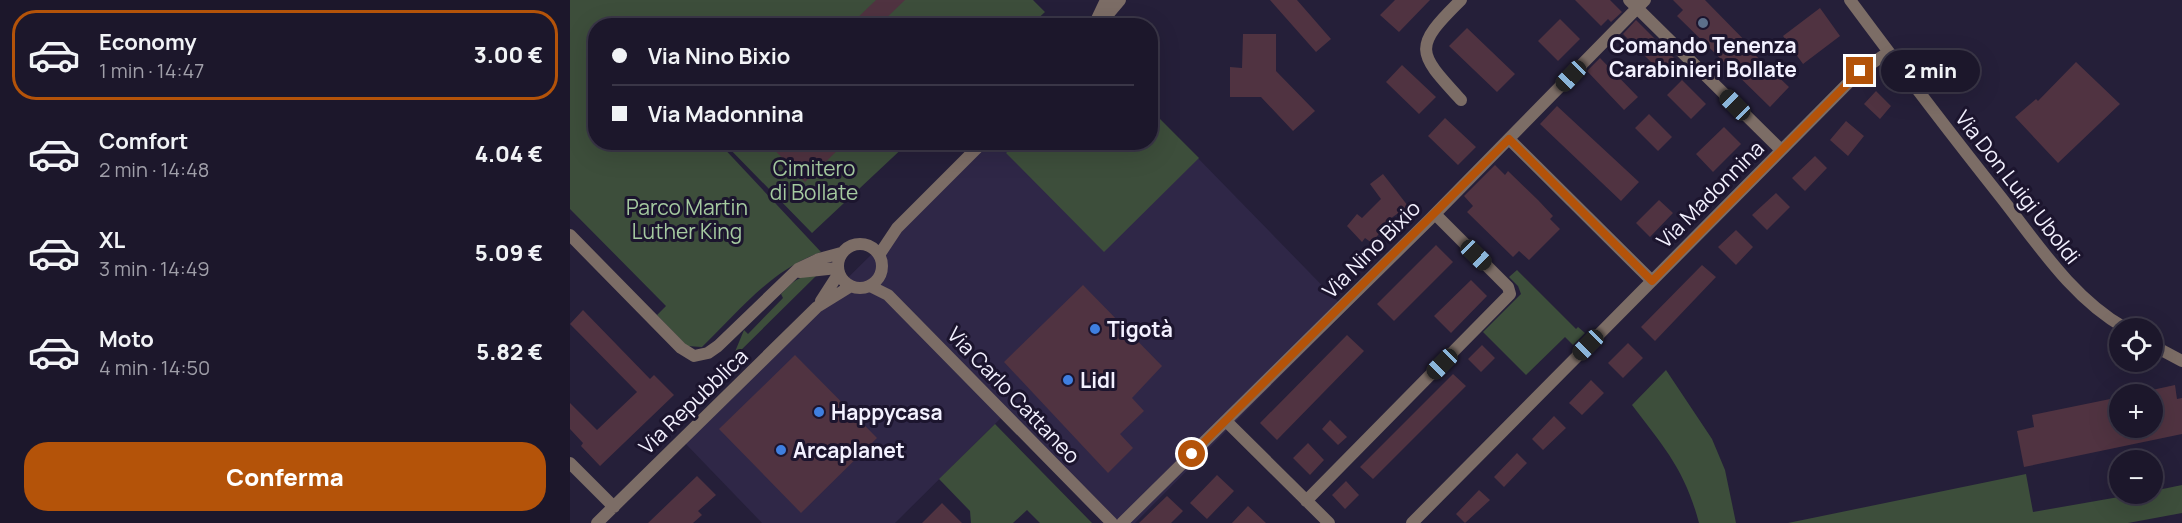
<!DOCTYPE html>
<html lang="it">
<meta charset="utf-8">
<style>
body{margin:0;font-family:Manrope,sans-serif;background:#252033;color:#f1f3f6;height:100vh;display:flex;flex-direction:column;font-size:22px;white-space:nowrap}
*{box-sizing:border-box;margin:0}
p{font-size:20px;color:#a09fa9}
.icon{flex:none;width:33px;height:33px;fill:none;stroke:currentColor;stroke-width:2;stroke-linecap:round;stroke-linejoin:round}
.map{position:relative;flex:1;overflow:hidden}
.drawer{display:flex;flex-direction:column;background:#1c172b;width:570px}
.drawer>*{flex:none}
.top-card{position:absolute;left:18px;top:18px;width:570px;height:132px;border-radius:24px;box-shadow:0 6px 24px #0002,0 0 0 2px #3a3647;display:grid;align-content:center;height:132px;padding:0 24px;background:#1c172b}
.controls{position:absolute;left:1539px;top:318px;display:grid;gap:12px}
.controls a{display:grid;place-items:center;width:54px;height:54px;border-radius:50%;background:#1c172b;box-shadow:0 6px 24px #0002,0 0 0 2px #3a3647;font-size:30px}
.end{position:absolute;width:27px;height:27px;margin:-14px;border:8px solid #b45309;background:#fff;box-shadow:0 0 0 3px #fff}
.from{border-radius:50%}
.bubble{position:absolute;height:42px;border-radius:21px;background:#1c172b;box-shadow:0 6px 24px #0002,0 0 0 2px #3a3647;font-size:20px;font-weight:800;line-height:42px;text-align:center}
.car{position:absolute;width:18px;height:36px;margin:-18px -9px;border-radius:8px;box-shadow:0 0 4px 2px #0007;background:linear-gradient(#222 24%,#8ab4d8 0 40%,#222 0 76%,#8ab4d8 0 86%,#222 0)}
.top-card b{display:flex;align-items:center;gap:21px;height:57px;font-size:22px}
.top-card b+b{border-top:2px solid #3a3647}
.top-card i{width:15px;height:15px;background:#f1f3f6}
ul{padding:10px 0 0;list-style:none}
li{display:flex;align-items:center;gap:18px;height:90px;margin:0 12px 9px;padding:0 12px;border:3px solid transparent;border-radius:24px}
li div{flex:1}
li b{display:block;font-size:22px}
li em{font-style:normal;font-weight:800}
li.current{border-color:#b45309}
li>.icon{width:54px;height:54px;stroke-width:1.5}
.cta{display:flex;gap:12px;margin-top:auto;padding:12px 24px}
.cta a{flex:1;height:69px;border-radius:24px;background:#b45309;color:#fff;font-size:24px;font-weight:800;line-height:69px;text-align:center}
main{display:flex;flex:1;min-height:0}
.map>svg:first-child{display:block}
.built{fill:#2f2747}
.green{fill:#3d4e3b}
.building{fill:#503341}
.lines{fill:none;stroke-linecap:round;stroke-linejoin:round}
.street{stroke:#7c6d66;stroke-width:12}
.route{stroke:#b45309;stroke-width:8}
.service-dot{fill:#5c6f8a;stroke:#1c152e;stroke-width:2}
.shop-dot{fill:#3f7fe0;stroke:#1c152e;stroke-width:2}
.labels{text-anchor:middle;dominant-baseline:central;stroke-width:6;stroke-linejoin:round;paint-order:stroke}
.poi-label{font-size:21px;font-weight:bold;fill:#f3f1ff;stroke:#1c152e;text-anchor:start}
.park-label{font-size:21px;fill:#a5caa0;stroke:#1c152e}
.street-label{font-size:21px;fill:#f3f1ff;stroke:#1c152e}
</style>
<main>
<section class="drawer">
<ul>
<li class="current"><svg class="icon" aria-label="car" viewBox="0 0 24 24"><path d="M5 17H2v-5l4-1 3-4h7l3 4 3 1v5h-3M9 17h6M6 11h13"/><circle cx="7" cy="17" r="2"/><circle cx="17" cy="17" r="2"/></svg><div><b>Economy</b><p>1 min · 14:47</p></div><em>3.00 €</em></li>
<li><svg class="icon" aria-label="car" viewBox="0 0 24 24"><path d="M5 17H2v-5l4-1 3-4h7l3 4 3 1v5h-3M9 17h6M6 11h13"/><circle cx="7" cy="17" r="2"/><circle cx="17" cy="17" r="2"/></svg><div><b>Comfort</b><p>2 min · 14:48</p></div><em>4.04 €</em></li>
<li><svg class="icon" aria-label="car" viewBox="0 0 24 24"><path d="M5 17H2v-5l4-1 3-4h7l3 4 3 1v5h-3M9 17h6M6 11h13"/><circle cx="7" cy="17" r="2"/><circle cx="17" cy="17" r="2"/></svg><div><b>XL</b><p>3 min · 14:49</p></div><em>5.09 €</em></li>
<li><svg class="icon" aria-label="car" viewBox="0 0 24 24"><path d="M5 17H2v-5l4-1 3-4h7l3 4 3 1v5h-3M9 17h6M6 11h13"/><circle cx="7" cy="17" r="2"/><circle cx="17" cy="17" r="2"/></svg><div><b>Moto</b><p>4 min · 14:50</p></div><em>5.82 €</em></li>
</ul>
<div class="cta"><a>Conferma</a></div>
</section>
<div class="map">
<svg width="1612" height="523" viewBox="0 0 1612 523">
<rect width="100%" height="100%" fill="#251f39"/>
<path class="built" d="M 581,110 L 776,310 L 565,523 L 538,523 L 433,416 L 325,523 L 192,523 L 113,441 L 414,143 L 580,142 Z"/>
<path class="green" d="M 0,0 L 463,0 L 475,12 L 460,26 L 26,26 L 26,142 L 149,143 L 251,252 C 201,270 169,311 132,347 L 117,346 L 87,315 L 96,306 L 0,209 Z
M 581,110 L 629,158 L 534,252 L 436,153 L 446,143 L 580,142 Z
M 154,143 L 338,143 L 242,233 Z
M 947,270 L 1006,329 L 1008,327 L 1015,333 L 1003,345 L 995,337 L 956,375 L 913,332 L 951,294 L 948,286 L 939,277 Z
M 247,275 L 162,359 L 174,330 L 178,334 L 213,298 L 211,294 C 224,281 227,276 247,275 Z
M 1096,370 L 1142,439 L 1155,470 L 1166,523 L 1129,523 C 1115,470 1094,447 1062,405 Z
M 425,424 L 522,523 L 470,523 L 457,510 L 443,523 L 401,523 L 400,511 L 369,479 Z
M 1456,474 L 1463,512 L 1566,494 L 1582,494 L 1583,491 L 1612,485 L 1612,513 L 1558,523 L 1218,523 Z"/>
<path class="building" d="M 306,0 L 335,0 L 308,26 L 279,26 Z
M 700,0 L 727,0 L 761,39 L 746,52 Z
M 825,0 L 860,0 L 829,32 L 810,15 Z
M 1005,0 L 1040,0 L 1052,12 L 1041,22 L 1038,19 L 1031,26 Z
M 1103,0 L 1135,0 L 1185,51 L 1183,53 L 1219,87 L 1200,107 L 1107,16 L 1113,10 Z
M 1250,8 L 1270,36 L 1233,64 L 1213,36 Z
M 990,19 L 1010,39 L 988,61 L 968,41 Z
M 1066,20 L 1104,58 L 1091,72 L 1053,34 Z
M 897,28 L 945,74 L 927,92 L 879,46 Z
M 673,34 L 706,34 L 706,71 L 745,111 L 723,131 L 691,97 L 660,97 L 660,67 L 672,68 Z
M 1030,58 L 1068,97 L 1054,110 L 1017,71 Z
M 1506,62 L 1550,104 L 1488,163 L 1445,117 L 1466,99 L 1468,101 Z
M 832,65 L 866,97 L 849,114 L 816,82 Z
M 1112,80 L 1136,104 L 1121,119 L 1097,95 Z
M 1306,91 L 1321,106 L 1310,119 L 1294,104 Z
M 987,106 L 1069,182 L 1051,201 L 970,124 Z
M 1079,114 L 1102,137 L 1088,151 L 1065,128 Z
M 875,118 L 906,147 L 888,165 L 858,136 Z
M 1276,121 L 1294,136 L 1278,156 L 1260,140 Z
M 1154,127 L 1171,144 L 1143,172 L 1126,154 Z
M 197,142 L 276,142 L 235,182 Z
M 1245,156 L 1257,168 L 1235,191 L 1222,178 Z
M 925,165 L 935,175 L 938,171 L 968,200 L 983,216 L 980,219 L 990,229 L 959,260 L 949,251 L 943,257 L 897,212 L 903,206 L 894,196 Z
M 813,174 L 838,206 L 820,219 L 802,243 L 795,238 L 792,242 L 777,226 L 787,214 L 792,218 L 811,199 L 800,184 Z
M 1206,193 L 1220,207 L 1197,230 L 1182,215 Z
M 1089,200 L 1103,213 L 1080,237 L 1066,223 Z
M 1166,230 L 1183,247 L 1166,265 L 1148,247 Z
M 866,245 L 883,262 L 824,321 L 807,304 Z
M 1132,265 L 1146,277 L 1085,341 L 1071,327 Z
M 901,280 L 917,296 L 881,333 L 864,316 Z
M 513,285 L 592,366 L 562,398 L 574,411 L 550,434 L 563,448 L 538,473 L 434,362 Z
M 13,310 L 80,379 L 84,375 L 104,395 L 30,466 L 11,446 L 13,443 L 0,429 L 0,403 L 27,430 L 67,392 L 0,324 Z
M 777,335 L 794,351 L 707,440 L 690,423 Z
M 1058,343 L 1073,358 L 1053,378 L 1038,363 Z
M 912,345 L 925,358 L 911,372 L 898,359 Z
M 225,355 L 307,438 L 231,513 L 149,429 Z
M 883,374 L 896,386 L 803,479 L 790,467 Z
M 1021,380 L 1034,393 L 1012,415 L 999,403 Z
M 1605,385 L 1607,399 L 1612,398 L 1612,434 L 1454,467 L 1447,431 L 1464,427 L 1462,415 L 1550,397 L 1550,428 L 1582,428 L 1582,390 Z
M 984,416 L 996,428 L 973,450 L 962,439 Z
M 760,420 L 777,437 L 768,445 L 752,429 Z
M 738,443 L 754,460 L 740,475 L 723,458 Z
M 947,453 L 957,463 L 934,487 L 924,477 Z
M 647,475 L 664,491 L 637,519 L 620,503 Z
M 127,476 L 146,495 L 128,511 L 132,515 L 123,523 L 78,523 Z
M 776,481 L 789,495 L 775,509 L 762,495 Z
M 909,490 L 920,500 L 895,523 L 886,514 Z
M 597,496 L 613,511 L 601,523 L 569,523 Z
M 372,503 L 392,523 L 352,523 Z
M 678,506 L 696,523 L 662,523 Z"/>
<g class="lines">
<path class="street" d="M 891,0 C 842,48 847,52 891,100
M 1059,0 L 1211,150
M 1280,0 C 1329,66 1379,132 1430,196 C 1467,243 1502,298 1555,328
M 526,21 L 536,0
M 528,26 L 550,0
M 939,139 L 1082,281
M 0,235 L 111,348 L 124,356 L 138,353 L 148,346 L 228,269 L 249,259 L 271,253
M268 266a22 22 0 1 1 44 0a22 22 0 1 1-44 0Z
M 309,255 L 327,228 L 413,142
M 230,272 L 267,268
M 300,286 L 318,295 L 542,523
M 251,301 L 269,273
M 1582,345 L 1612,361
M 656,421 L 759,523
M 0,463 L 44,507
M 736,501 L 940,294 L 938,287 L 865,214
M 27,523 L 247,307 L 281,286
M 552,523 L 860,219 L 1075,0
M 842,523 L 1290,71 L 1319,52"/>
</g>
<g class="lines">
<path class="route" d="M 622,454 L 939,139 L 1082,281 L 1290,71"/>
</g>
<circle class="service-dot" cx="1133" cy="23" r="6"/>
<g class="shop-dot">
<circle cx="525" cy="329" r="6"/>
<circle cx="498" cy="380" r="6"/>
<circle cx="249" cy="412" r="6"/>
<circle cx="211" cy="450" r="6"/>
</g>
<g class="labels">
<g class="poi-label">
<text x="1133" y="45" text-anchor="middle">Comando Tenenza<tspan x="1133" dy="24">Carabinieri Bollate</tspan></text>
<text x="537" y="329">Tigotà</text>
<text x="510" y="380">Lidl</text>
<text x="261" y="412">Happycasa</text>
<text x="223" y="450">Arcaplanet</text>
</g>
<g class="park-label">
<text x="244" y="168">Cimitero<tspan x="244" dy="24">di Bollate</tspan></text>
<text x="117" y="207">Parco Martin<tspan x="117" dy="24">Luther King</tspan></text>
</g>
<g class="street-label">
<text transform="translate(1448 187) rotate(52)">Via Don Luigi Uboldi</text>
<text transform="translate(1140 194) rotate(-45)">Via Madonnina</text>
<text transform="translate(801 249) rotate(-45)">Via Nino Bixio</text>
<text transform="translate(444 395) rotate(46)">Via Carlo Cattaneo</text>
<text transform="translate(123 401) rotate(-44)">Via Repubblica</text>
</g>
</g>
</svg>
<div class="controls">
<a><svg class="icon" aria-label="locate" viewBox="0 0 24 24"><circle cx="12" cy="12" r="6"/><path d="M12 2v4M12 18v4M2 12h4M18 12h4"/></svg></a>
<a>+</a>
<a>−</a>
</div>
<i class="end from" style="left:622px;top:454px"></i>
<i class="end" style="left:1290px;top:71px"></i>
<div class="bubble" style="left:1311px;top:50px;width:99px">2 min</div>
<i class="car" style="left:1001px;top:76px;rotate:224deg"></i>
<i class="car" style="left:1165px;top:105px;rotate:315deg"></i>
<i class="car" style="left:906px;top:255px;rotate:134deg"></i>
<i class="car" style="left:1018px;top:345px;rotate:225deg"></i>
<i class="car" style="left:872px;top:364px;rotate:225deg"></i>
<div class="top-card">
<b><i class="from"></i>Via Nino Bixio</b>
<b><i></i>Via Madonnina</b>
</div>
</div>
</main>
